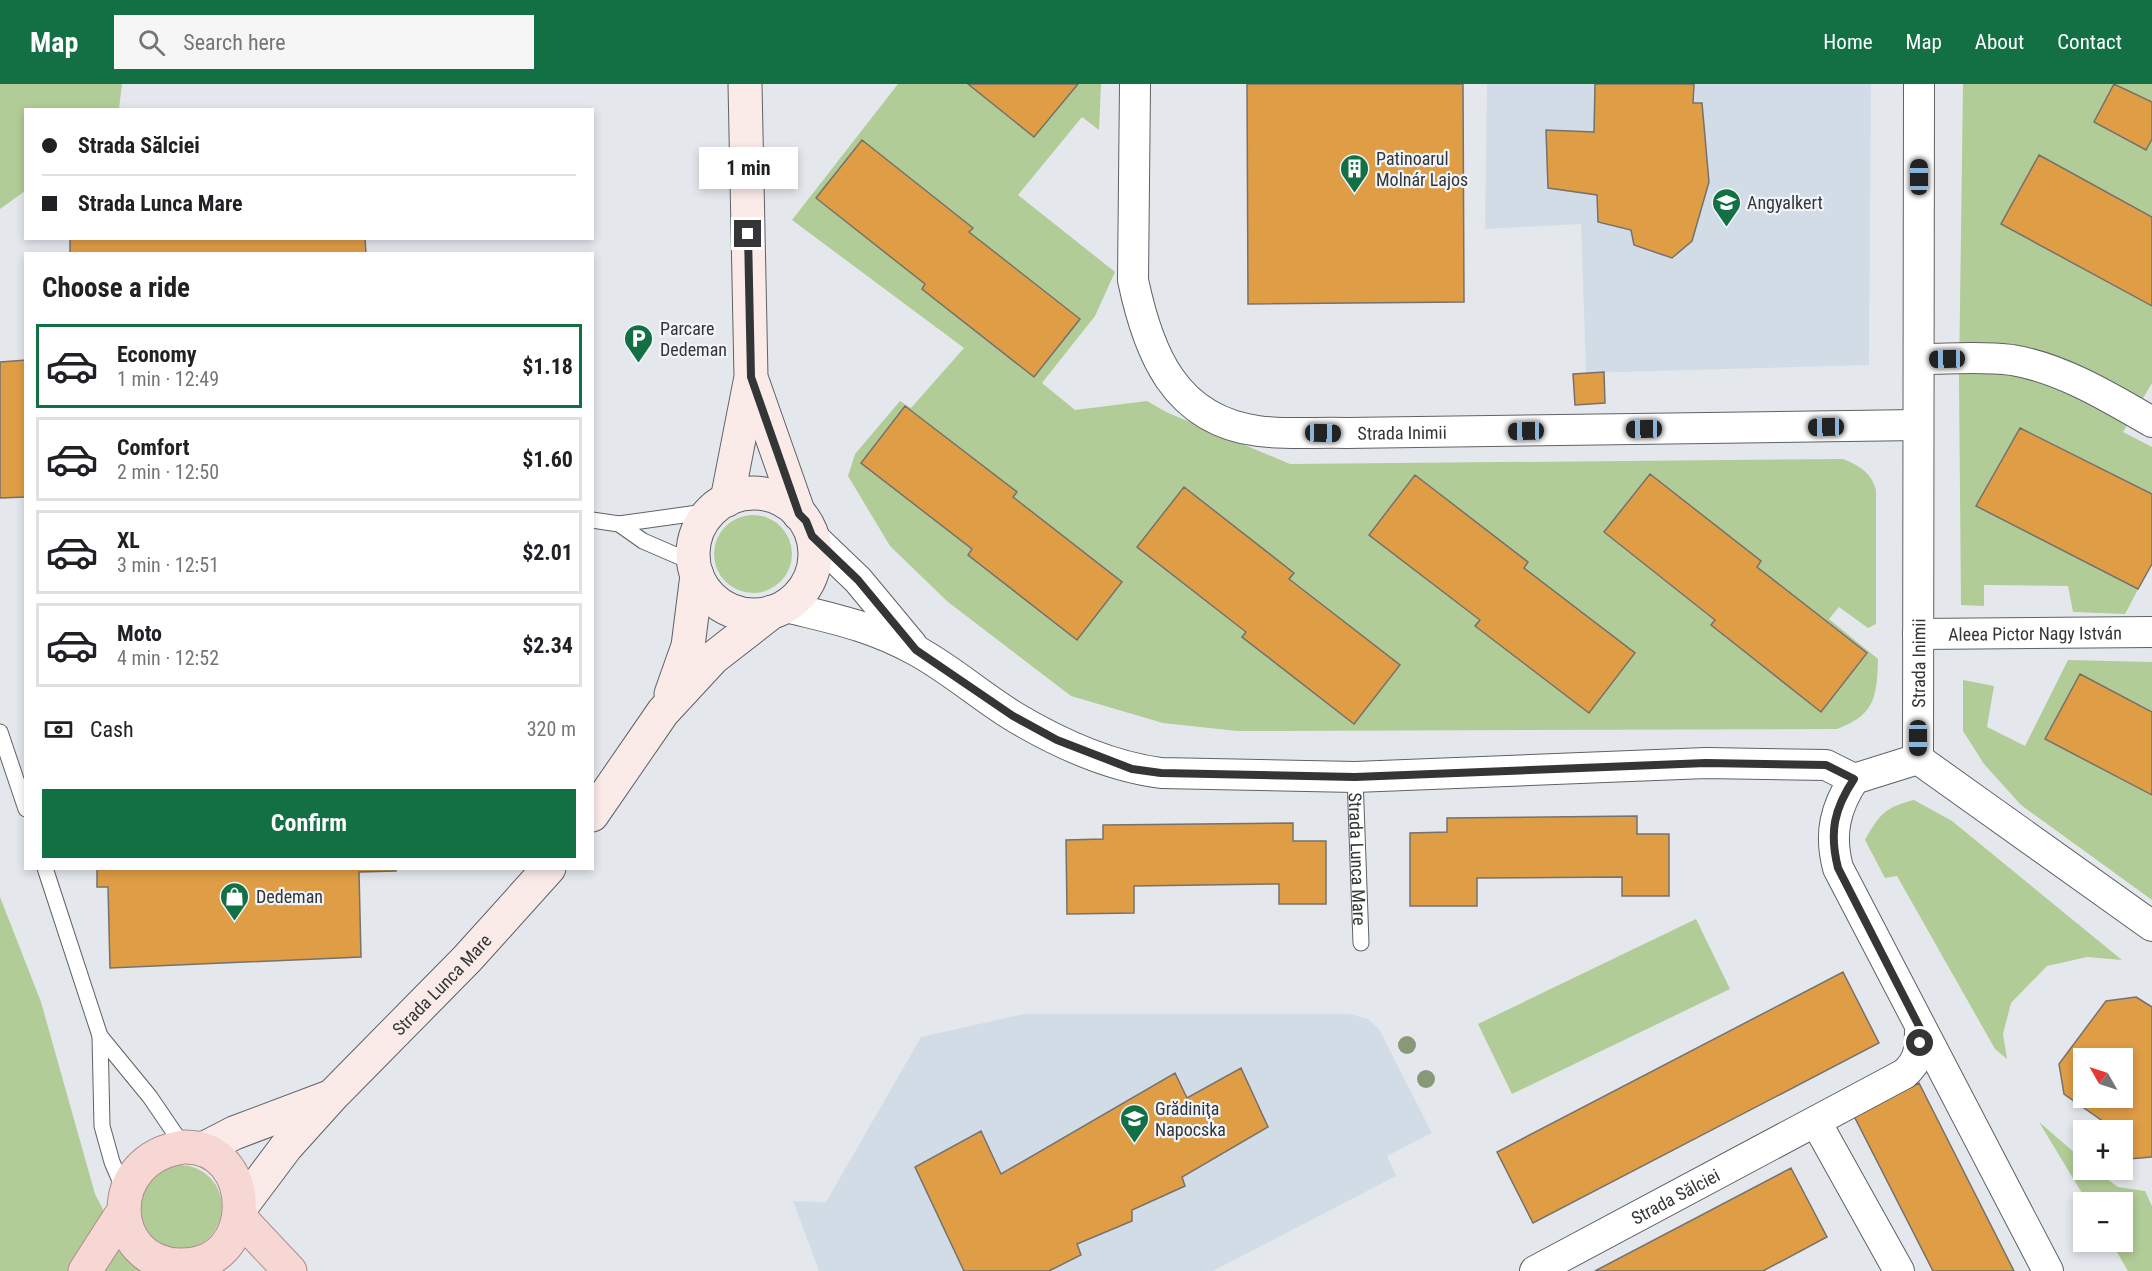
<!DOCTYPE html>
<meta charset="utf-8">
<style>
body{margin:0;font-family:"Roboto Condensed",sans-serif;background:#f6f6f6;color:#202124;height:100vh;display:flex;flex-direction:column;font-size:22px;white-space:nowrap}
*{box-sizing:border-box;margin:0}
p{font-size:20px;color:#757577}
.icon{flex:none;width:33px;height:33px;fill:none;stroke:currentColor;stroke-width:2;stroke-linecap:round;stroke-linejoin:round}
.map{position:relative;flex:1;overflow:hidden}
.drawer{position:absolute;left:24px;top:168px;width:570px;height:618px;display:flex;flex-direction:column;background:#fff;border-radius:0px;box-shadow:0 3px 9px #0003}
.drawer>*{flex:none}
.guide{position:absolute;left:24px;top:24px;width:570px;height:132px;border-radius:0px;box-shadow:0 3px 9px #0003;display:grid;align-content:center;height:132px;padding:0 18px;background:#fff}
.needle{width:39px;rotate:309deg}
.controls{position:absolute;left:2073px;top:964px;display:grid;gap:12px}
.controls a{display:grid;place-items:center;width:60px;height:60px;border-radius:0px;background:#fff;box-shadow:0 3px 9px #0003;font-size:30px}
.end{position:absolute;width:27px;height:27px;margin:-14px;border:8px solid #333537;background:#fff;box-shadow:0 0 0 3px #fff}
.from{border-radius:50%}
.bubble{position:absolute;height:42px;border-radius:0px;background:#fff;box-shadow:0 3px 9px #0003;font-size:20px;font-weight:700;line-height:42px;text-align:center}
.car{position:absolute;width:18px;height:36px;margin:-18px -9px;border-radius:8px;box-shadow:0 0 4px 2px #0007;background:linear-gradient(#222 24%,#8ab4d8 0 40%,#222 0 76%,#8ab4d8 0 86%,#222 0)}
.guide b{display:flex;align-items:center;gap:21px;height:57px;font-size:22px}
.guide b+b{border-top:2px solid #e0e0e0}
.guide i{width:15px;height:15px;background:#202124}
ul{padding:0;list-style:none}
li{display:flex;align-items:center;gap:18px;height:84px;margin:0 12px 9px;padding:0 6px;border:3px solid #e0e0e0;border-radius:0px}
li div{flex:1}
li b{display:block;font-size:22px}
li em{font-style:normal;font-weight:700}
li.current{border-color:#137044}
li>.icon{width:54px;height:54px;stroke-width:1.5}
h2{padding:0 18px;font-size:27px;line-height:72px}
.pay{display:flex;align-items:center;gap:15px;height:66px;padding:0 18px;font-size:22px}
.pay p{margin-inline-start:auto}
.button{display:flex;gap:12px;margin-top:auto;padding:12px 18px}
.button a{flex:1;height:69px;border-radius:0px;background:#137044;color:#fff;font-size:24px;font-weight:700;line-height:69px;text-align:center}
header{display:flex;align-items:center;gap:36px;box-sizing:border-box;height:84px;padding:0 30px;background:#137044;color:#fff}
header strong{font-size:28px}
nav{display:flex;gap:33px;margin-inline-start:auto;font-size:21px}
.search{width:420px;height:54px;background:#f6f6f6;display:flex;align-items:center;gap:15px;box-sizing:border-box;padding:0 21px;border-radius:0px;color:#757577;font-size:22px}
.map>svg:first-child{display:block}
.built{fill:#d2dce7}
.green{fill:#b1cc96}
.building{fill:#df9d46;stroke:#75716d;stroke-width:1.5;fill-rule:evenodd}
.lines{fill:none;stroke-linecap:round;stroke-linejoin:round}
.lane-casing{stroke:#5e6266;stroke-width:17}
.street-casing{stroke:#5e6266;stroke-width:32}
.secondary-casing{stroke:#5e6266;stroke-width:35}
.primary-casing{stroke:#ae8d8a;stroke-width:35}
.lane{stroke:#fff;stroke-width:15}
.street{stroke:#fff;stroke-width:30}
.secondary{stroke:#faebe9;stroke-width:33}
.primary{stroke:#f6d7d4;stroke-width:33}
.tree{fill:#899978}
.route{stroke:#333537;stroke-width:8}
.labels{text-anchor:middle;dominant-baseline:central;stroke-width:4.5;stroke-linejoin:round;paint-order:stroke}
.poi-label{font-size:18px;fill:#333537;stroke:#f1f5fa;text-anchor:start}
.street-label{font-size:18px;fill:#333537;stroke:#f1f5fa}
</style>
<header>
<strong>Map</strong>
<div class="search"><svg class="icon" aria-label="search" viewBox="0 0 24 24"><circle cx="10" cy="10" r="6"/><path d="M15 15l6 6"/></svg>Search here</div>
<nav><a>Home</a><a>Map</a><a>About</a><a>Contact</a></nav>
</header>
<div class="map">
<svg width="2152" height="1187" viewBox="0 0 2152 1187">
<rect width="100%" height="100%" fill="#e4e8ed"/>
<path class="built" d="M 1487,0 L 1871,0 L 1869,281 L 1586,289 L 1581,140 L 1485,145 Z
M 1024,930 L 1350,930 L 1368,935 L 1379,945 L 1432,1049 L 1387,1072 L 1396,1092 L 1213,1187 L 819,1187 L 793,1117 L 826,1118 L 921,953 Z"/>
<path class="green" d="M 0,0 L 122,0 L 119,25 L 26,26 L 25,107 L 0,125 Z
M 898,0 L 1101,0 L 1099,46 L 1082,33 L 1018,111 L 1115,188 L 1095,232 L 1042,299 L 1075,326 L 1147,317 L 1166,328 L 1290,380 L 1843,375 C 1860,382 1871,388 1876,406 L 1876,540 L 1868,544 L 1839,523 L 1829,535 L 1878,575 C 1877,613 1875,631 1837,645 L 1237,647 L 1163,639 L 1071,612 L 948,518 L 890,462 L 848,392 L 855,370 L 900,317 L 911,324 L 964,264 L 792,136 Z
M 1963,0 L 2152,0 L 2152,299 L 2123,348 L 2152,363 L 2152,479 L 2125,530 L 2073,528 L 2068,502 L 1984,501 L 1984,522 L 1961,521 L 1959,296 Z
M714 470a39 39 0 1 1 78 0a39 39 0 1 1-78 0Z
M 2068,576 L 2152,578 L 2152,816 L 2021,721 L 1984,680 L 1963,647 L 1963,596 L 1994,602 L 1987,643 L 2025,662 Z
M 1914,716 L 1952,737 L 2122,876 L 2087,873 L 2047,882 L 2011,919 L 2003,950 L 2007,975 L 1995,965 L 1897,792 L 1885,794 L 1865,756 C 1879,731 1885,723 1914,716 Z
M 0,813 L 41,918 L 95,1110 L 126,1170 L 149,1187 L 0,1187 Z
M 1696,835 L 1730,905 L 1512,1010 L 1478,940 Z
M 2039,1038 L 2083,1076 L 2084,1086 L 2095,1086 L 2118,1103 L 2145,1107 L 2152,1122 L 2152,1187 L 2128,1187 L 2111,1158 L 2122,1158 L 2122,1119 L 2088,1119 Z
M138 1123a42 42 0 1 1 84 0a42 42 0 1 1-84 0Z"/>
<path class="building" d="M 968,0 L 1078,0 L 1034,53 Z
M 1247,0 L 1463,0 L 1464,218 L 1248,220 Z
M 1595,0 L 1694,0 L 1693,19 L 1702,19 L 1709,98 L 1692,157 L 1672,174 L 1634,161 L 1631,146 L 1598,138 L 1597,111 L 1548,104 L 1546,46 L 1594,48 Z
M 2114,0 L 2152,18 L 2152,55 L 2146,66 L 2094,38 Z
M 862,56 L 973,144 L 969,148 L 1080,235 L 1034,293 L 922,205 L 925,200 L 816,114 Z
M 2039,71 L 2152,133 L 2152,222 L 2001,140 Z
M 70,154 L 365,154 L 366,170 L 70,170 Z
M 26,276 L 26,413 L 0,414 L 0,278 Z
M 1604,288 L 1605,319 L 1575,321 L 1573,290 Z
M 905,322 L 1017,408 L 1013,413 L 1122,498 L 1077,556 L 968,471 L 972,465 L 861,379 Z
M 2020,344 L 2152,410 L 2152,480 L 2138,505 L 1976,422 Z
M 1650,390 L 1761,477 L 1757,483 L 1867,569 L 1821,628 L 1711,541 L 1715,536 L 1604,448 Z
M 1415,391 L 1528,478 L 1524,484 L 1635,569 L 1589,629 L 1475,542 L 1480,536 L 1369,451 Z
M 1184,403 L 1294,489 L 1289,495 L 1400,581 L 1354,640 L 1242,553 L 1246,548 L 1137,463 Z
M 2080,590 L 2152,628 L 2152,711 L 2045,655 Z
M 1637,732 L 1637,750 L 1669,750 L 1669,812 L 1622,812 L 1622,793 L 1477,794 L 1477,822 L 1410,822 L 1410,749 L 1447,748 L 1447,734 Z
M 1293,739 L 1293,757 L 1326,757 L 1326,820 L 1279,820 L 1279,800 L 1134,802 L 1134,829 L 1067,830 L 1066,756 L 1103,755 L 1103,741 Z
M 97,784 L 396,784 L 396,787 L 359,788 L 361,873 L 110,884 L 108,803 L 97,803 Z
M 1843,888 L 1879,959 L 1533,1139 L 1497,1068 Z
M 2136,913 L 2152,923 L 2152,1073 L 2129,1075 L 2126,1054 L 2122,1047 L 2117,1047 L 2064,1010 L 2059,980 L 2106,917 ZM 2084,975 L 2122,975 L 2122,1014 L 2084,1014 Z
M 1241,984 L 1268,1043 L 1182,1093 L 1185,1102 L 1132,1126 L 1132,1137 L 1077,1160 L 1081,1171 L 1049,1187 L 964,1187 L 915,1083 L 981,1047 L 1001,1090 L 1175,989 L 1187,1014 Z
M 1919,999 L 2014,1187 L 1933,1187 L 1854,1032 Z
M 1791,1084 L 1827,1153 L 1763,1187 L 1595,1187 Z"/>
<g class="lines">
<defs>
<g id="lane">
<path d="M 592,436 L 619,440 L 712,427"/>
<path d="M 619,440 L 643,457 L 694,479"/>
<path d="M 0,648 L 26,725"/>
<path id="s1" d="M 1355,693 L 1361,859"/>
<path d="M 45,784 L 100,952 L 102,1042 L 112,1078 L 125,1108"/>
<path d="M 100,952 L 150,1013 L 184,1063"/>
</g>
<g id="street">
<path id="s2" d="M 1135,0 L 1133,196 C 1148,268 1174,336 1258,347 C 1286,351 1317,348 1346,349 L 1918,341"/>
<path d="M 1919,275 C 1950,275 1981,272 2012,276 C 2061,284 2109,313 2152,338"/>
<path d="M 812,452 L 858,496 L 912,561"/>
<path d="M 786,523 C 834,535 869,541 915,566 C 949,584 979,611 1013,632 C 1058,659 1108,682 1161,689 L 1355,693 L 1706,679 L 1826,681 L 1854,695 L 1918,675"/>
<path id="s3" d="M 1918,550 L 2152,548"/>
<path id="s4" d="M 1918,675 L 1919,0"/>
<path d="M 1918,675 L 2152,842"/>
<path d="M 1854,695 C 1835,724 1829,750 1838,784 L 2048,1187"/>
<path d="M 1816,1038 L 1899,1187"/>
<path id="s5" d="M 1535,1187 L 1904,990 C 1920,977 1920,963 1920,944"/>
</g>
<g id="secondary">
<path d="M 753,299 L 799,430"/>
<circle cx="754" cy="470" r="61"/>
<path d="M 727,416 L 751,293 L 745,0"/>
<path d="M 671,610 L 688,562 L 697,491"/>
<path d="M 592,731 L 663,628 L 713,574 L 772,528"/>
<path d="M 203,1065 L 234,1049 L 327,1014"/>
<path id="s6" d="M 241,1123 L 286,1063 L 332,1012 L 467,875 L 549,784"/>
</g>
<path id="primary" d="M 184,1063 C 257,1061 260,1184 179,1181 C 108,1179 102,1074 184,1063 Z
M 240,1134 L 290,1187
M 85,1187 L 123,1128"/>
</defs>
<use href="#lane" class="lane-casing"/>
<use href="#street" class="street-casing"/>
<use href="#secondary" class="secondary-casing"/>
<use href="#primary" class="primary-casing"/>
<use href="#lane" class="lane"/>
<use href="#street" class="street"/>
<use href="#secondary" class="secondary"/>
<use href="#primary" class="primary"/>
</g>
<g class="tree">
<circle cx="1407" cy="961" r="9"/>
<circle cx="1426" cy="995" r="9"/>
</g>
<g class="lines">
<path class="route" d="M 748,150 L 751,293 L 799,430 L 806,437 L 812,452 L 858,496 L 916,566 L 1013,632 L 1057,656 L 1132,685 L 1161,689 L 1355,693 L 1706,679 L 1826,681 L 1854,695 C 1834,725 1829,748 1838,784 L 1920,944 L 1920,959"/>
</g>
<defs>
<symbol id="building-pin" viewBox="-11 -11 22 30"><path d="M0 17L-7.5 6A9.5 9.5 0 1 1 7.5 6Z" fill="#137044" stroke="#f1f5fa"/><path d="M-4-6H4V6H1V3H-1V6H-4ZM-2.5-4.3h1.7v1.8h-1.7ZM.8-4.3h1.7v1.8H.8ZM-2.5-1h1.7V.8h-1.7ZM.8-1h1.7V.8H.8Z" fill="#fff"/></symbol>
<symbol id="school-pin" viewBox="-11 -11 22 30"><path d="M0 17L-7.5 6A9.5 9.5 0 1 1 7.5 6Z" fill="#137044" stroke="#f1f5fa"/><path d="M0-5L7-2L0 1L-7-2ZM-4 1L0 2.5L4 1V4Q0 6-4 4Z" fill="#fff"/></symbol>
<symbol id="parking-pin" viewBox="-11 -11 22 30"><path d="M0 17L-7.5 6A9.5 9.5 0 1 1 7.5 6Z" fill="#137044" stroke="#f1f5fa"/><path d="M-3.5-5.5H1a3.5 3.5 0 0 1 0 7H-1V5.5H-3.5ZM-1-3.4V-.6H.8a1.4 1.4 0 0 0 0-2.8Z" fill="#fff"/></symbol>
<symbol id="shop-pin" viewBox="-11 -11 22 30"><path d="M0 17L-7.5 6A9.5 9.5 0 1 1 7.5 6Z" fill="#137044" stroke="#f1f5fa"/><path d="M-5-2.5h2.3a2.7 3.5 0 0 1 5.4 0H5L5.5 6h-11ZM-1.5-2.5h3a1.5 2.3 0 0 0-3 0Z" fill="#fff"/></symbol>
</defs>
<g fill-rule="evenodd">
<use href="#building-pin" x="1338" y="68" width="33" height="45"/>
<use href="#school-pin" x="1710" y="102" width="33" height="45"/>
<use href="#parking-pin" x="622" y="238" width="33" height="45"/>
<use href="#shop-pin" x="218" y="796" width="33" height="45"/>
<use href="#school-pin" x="1118" y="1018" width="33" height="45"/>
</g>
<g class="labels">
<g class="poi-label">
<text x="1376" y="74">Patinoarul<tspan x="1376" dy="21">Molnár Lajos</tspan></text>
<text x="1747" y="118">Angyalkert</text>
<text x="660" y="244">Parcare<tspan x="660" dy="21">Dedeman</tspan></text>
<text x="256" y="812">Dedeman</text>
<text x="1155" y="1024">Grădiniţa<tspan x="1155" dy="21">Napocska</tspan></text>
</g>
<g class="street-label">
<text stroke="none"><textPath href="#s2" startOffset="552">Strada Inimii</textPath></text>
<text stroke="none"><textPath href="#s3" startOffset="117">Aleea Pictor Nagy István</textPath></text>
<text stroke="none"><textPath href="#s4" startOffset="96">Strada Inimii</textPath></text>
<text stroke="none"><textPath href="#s1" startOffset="82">Strada Lunca Mare</textPath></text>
<text stroke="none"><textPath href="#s6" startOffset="300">Strada Lunca Mare</textPath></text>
<text stroke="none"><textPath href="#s5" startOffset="159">Strada Sălciei</textPath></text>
</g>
</g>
</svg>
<div class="controls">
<a><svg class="needle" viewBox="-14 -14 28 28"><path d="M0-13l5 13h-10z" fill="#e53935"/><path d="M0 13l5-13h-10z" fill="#757577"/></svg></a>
<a>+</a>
<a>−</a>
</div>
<i class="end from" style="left:1920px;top:959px"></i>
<i class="end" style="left:748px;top:150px"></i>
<div class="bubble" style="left:699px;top:63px;width:99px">1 min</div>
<i class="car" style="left:1919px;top:93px;rotate:0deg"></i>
<i class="car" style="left:1947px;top:275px;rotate:269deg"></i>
<i class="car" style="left:1826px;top:343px;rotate:269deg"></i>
<i class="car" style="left:1644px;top:345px;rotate:269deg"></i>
<i class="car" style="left:1526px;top:347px;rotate:269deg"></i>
<i class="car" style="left:1323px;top:349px;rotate:91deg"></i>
<i class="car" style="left:1918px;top:654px;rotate:180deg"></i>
<div class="guide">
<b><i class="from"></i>Strada Sălciei</b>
<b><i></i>Strada Lunca Mare</b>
</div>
<section class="drawer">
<h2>Choose a ride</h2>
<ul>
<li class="current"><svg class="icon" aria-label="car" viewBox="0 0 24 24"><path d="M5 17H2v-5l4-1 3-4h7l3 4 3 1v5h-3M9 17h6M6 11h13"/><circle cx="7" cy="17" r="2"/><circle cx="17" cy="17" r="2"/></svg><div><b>Economy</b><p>1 min · 12:49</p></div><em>$1.18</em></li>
<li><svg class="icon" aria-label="car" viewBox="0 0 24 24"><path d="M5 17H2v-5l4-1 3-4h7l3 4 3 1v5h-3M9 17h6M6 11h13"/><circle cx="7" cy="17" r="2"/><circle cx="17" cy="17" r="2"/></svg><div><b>Comfort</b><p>2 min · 12:50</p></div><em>$1.60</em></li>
<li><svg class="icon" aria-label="car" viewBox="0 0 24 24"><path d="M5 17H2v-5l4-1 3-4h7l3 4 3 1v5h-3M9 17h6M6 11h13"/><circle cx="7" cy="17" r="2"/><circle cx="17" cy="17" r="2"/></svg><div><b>XL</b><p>3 min · 12:51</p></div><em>$2.01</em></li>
<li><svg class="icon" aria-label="car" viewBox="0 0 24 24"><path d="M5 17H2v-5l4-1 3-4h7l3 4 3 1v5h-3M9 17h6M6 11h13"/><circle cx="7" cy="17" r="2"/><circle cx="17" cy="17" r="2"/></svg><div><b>Moto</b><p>4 min · 12:52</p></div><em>$2.34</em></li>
</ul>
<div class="pay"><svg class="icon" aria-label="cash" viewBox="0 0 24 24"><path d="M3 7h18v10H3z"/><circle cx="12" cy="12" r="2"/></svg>Cash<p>320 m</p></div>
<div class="button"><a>Confirm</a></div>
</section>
</div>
